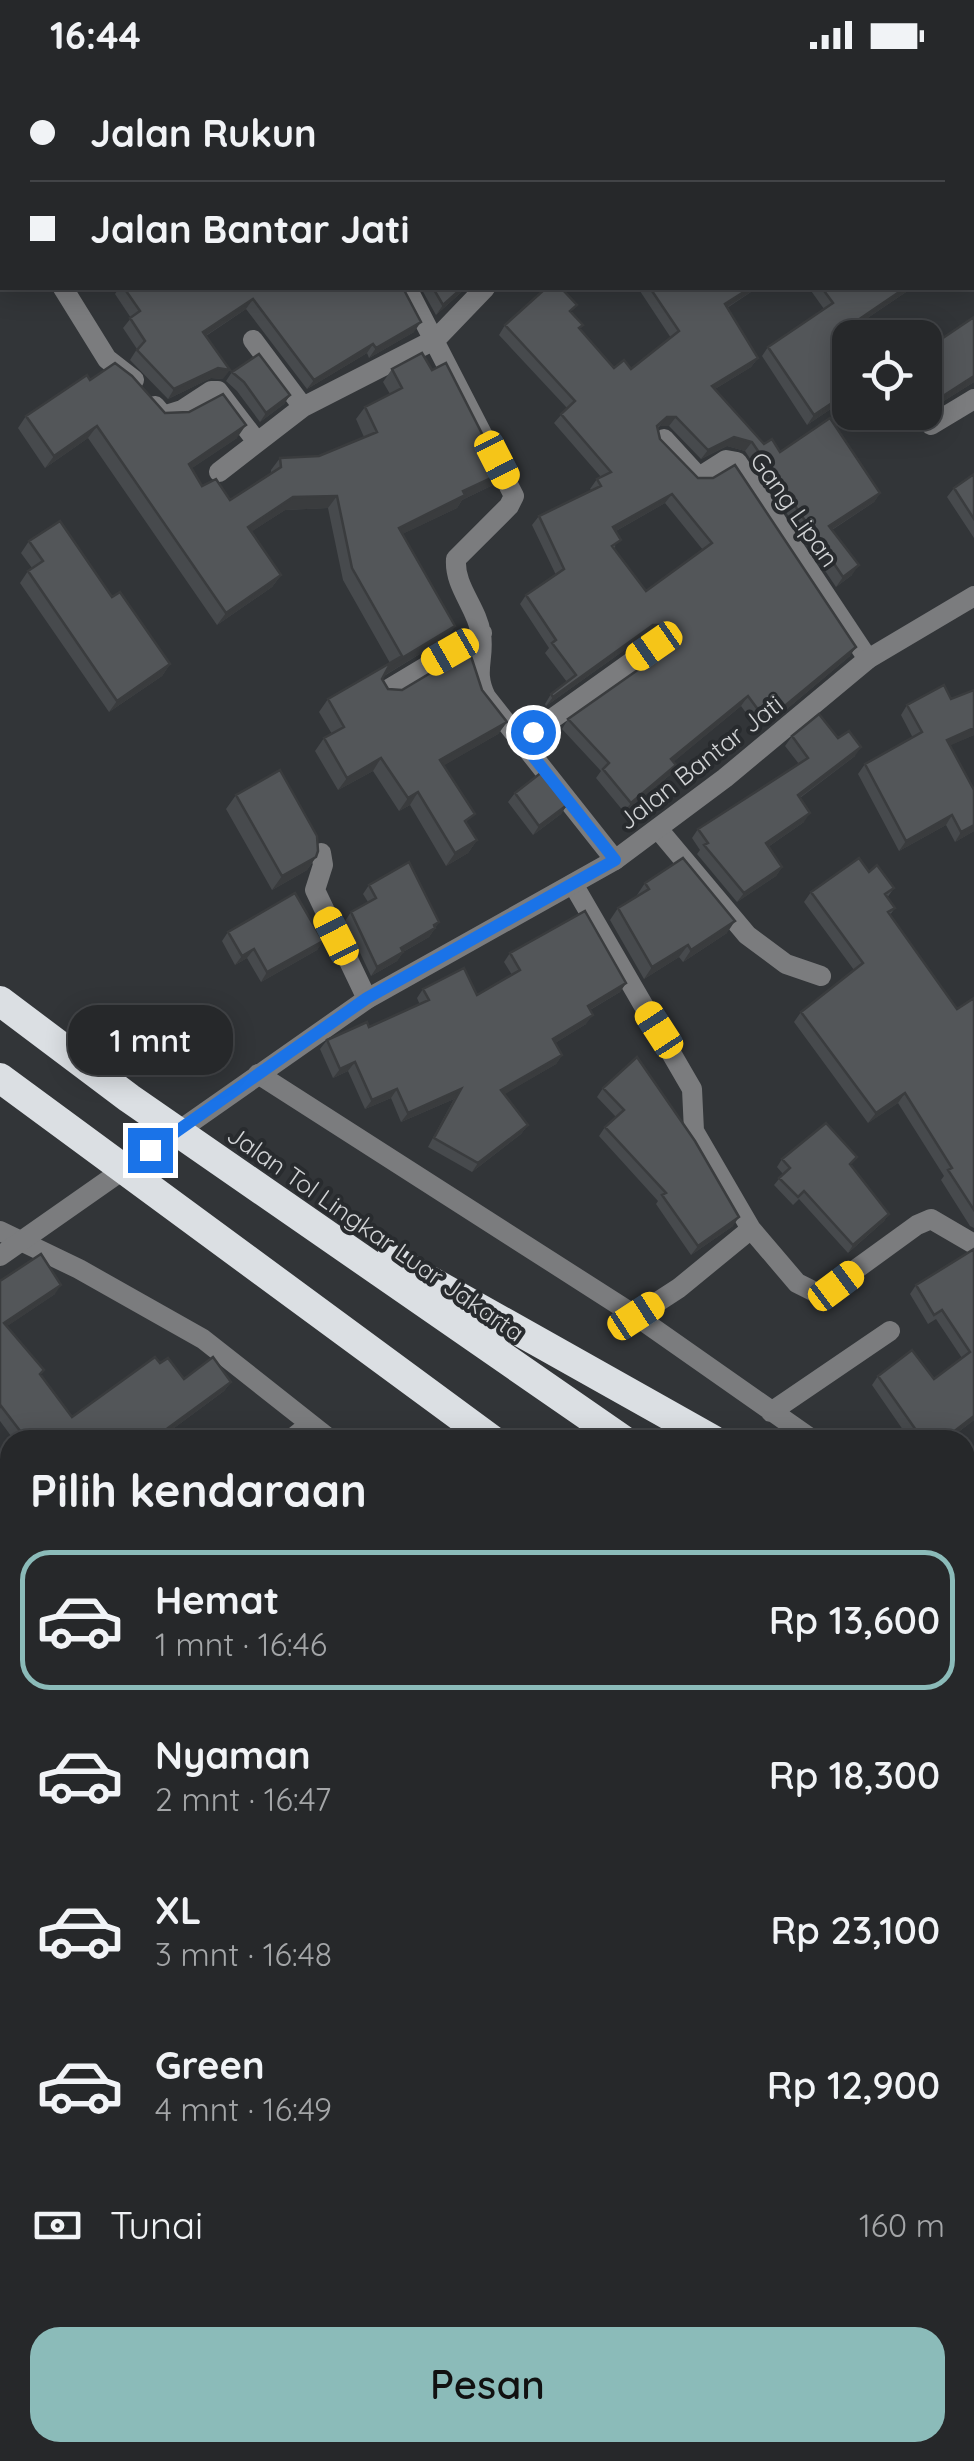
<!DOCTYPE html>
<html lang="id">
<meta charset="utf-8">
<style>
body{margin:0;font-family:Quicksand,sans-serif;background:#323436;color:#f1f3f6;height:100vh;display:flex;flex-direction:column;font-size:38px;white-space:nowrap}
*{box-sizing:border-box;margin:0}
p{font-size:32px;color:#a4a6a8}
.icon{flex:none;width:55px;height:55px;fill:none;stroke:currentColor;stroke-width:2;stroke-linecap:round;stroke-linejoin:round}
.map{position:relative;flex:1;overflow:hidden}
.drawer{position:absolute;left:0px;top:1360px;width:975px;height:1032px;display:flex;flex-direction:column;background:#26282a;border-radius:30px 30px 0 0;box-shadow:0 5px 25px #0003,0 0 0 2px #424447}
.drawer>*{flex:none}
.guide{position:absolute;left:0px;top:0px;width:975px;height:220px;box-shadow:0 5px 25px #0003,0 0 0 2px #424447;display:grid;align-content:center;height:220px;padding:0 30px;background:#26282a}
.buttons{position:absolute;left:832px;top:250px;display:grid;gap:20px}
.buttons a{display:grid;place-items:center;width:110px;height:110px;border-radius:20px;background:#26282a;box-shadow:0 5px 25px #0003,0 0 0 2px #424447;font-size:50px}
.end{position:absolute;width:45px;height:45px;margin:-22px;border:12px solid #1a73e8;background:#fff;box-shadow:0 0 0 5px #fff}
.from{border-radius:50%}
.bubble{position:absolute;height:70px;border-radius:30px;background:#26282a;box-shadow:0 5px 25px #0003,0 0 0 2px #424447;font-size:32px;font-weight:600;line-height:70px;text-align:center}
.car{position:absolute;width:30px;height:60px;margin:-30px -15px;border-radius:12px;box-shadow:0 0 8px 2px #0007;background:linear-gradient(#f5c518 24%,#345 0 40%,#f5c518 0 76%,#345 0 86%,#f5c518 0)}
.guide b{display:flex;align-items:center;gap:35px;height:95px;font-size:38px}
.guide b+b{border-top:2px solid #424447}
.guide i{width:25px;height:25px;background:#f1f3f6}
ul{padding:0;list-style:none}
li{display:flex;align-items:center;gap:30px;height:140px;margin:0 20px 15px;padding:0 10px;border:5px solid transparent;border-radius:30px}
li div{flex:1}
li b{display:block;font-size:38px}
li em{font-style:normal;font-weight:600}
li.current{border-color:#8bbbb9}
li>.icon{width:90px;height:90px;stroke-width:1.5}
h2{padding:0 30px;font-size:45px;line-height:120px}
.pay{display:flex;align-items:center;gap:25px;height:110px;padding:0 30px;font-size:38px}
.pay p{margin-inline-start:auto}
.button{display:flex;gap:20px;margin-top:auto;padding:20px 30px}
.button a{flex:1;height:115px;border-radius:30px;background:#8bbbb9;color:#111;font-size:40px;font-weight:600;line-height:115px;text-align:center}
.status{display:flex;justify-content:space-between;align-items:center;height:70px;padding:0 50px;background:#26282a;direction:ltr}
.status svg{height:28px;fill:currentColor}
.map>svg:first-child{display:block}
.green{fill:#234a6a}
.water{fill:#4081b6}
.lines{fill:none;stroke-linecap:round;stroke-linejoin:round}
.minor{stroke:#7b7c7e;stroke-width:20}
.tertiary{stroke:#7b7c7e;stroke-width:20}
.motorway{stroke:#dbdfe3;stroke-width:30}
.wall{fill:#474a4d;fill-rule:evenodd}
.shaded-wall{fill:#3a3c3e}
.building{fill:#535659;stroke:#3a3c3e;stroke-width:2.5;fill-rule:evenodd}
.route{stroke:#1a73e8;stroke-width:12}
.labels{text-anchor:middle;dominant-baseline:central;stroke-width:8;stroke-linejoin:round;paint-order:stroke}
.street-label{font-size:25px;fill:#d1d3d5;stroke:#282b2e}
</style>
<div class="status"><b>16:44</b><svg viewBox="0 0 49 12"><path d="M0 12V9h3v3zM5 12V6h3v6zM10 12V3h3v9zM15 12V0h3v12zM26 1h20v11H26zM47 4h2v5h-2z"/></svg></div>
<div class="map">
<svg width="974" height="2391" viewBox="0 0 974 2391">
<rect width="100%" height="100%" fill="#323538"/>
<path class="green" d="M 878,2383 L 891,2391 L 580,2391 L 567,2383 Z"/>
<path class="water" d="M 974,1816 L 974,1896 L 965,1901 L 965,1822 Z
M 965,2264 L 974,2269 L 974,2313 L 965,2307 Z
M 193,2383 L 193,2382 L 298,2383 L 293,2391 L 188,2391 Z"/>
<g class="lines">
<path class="minor" d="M 464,0 L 466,2
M 883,0 L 884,2
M 0,107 L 2,111
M 972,159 L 974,162
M 63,218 L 107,289 L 134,310
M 407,218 L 514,426 L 509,436 L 456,489 C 454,517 477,537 481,564 C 485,589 473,601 486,627 L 615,790
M 253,270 L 303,337
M 155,336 L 161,343 L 166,345 L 182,340 L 211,321 L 218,321 L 257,372
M 931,355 L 974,329
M 664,369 L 697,405 L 704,404 L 726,390 L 737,392 L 868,589
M 219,402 L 303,337 L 436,269 L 485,218
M 387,620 L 482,563
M 521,671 L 654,576
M 658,759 L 747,865 L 786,894 L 821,906
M 321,783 L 323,795 L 315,820 L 367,929
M 573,814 L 692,1019 L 694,1061 L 751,1159 L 797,1213 L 817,1223 L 826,1221 L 917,1155 L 931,1149 L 974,1174
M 258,1004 L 636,1246 L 813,1370
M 0,1161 L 79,1199 L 203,1269 L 331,1370
M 636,1246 L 679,1218 L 751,1159
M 771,1342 L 890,1261
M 290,1370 L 310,1354
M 965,1453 L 972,1456
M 0,1457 L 10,1474
M 0,1528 L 10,1523"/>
<path class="tertiary" d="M 0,1186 L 367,929 L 615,790 L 725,708 L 868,589 L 974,526"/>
<path class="motorway" d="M 0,931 L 129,1028 L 623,1370
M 0,1008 L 492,1370
M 391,1189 L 713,1370
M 965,1520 L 974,1526
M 965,1607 L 974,1613
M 965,1697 L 974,1704
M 965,1777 L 974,1784"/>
</g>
<path class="wall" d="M 119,218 L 403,218 L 414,262 L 369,288 L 367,283 L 307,319 L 246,239 L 206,266 L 223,309 L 211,308 L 168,329 L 130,290 L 137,279 L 123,258 L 131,248 L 115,224 Z
M 421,218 L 466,218 L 436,245 Z
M 638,218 L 757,218 L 727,238 L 758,288 L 751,297 L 715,319 L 764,374 L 880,423 L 874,432 L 832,460 L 852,505 L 836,517 L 745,381 L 727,376 L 701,389 L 669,356 L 660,356 L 658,358 L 660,369 L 850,586 L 769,654 L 765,648 L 755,655 L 741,636 L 673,692 L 670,705 L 624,742 L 596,708 L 601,701 L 562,659 L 568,649 L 665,581 L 667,574 L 661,564 L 647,564 L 546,636 L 545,634 L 551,624 L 567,612 L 545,583 L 549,578 L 520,534 L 526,525 L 556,505 L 532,455 L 539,446 L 592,421 L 590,419 L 597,409 L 601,407 L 554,353 L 567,338 L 499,265 L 505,255 L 572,242 L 580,259 L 614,298 L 631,299 L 671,268 ZM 665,433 L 703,480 L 646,521 L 615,479 L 616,461 Z
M 809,218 L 912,218 L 835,270 L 850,326 L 807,355 L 762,286 L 768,277 L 824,239 Z
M 974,247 L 974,312 L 923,344 L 922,342 L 925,342 L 925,285 L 931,281 L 937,272 Z
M 392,299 L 432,300 L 502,403 L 493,415 L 462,430 L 457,438 L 402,464 L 455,556 L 446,568 L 384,606 L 382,609 L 388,619 L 482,620 L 507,652 L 498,664 L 444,695 L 468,755 L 477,770 L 468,783 L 446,796 L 410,735 L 399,741 L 373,701 L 338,720 L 315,681 L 324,668 L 332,664 L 319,642 L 328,629 L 390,593 L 343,510 L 328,438 L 285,440 L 252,461 L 281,505 L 272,517 L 217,555 L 88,368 L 45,398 L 18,358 L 26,346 L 90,310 L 165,343 L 237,368 L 192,398 L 202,416 L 230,430 L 271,403 L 271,400 L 280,388 L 319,386 L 364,367 L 356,349 L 365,337 L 390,324 L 383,312 Z
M 232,302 L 290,325 L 284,334 L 260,352 L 237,321 L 226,311 Z
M 974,404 L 974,468 L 947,427 L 954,418 Z
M 29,471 L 112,527 L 170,594 L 162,606 L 109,642 L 20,513 L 28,501 L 32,498 L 21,483 Z
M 974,620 L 974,665 L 950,675 L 974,720 L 974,761 L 955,772 L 946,755 L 899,781 L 858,704 L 865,694 L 913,668 L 901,645 L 907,635 L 951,629 Z
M 792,666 L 838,668 L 855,686 L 800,728 L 804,752 L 768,777 L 782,797 L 776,806 L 737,832 L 697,784 L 700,780 L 692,768 L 698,759 L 799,694 L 785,676 Z
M 515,723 L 567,735 L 561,744 L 533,765 L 508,732 Z
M 236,725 L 316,787 L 307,800 L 272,820 L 226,739 Z
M 869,802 L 894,818 L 887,828 L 895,838 L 890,845 L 957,939 L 974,928 L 974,1158 L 970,1156 L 941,1110 L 944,1106 L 898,1033 L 868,1053 L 794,952 L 801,942 L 854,900 L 804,832 L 811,822 Z
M 645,813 L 727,863 L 683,892 L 679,887 L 644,909 L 610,850 L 618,838 L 638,826 L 637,825 Z
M 369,815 L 439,852 L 429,867 L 403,882 L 397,891 L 371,906 L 345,851 L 351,842 L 368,832 L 363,824 Z
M 228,862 L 323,871 L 317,880 L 261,912 L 247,888 L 235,895 L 222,871 Z
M 510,883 L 626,913 L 620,922 L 590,940 L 586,954 L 555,973 L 562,985 L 556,994 L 504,1024 L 528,1055 L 521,1064 L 472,1102 L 428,1077 L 454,1029 L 401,1052 L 391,1028 L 365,1039 L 348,1001 L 333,1008 L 320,979 L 327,970 L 369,957 L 420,935 L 417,928 L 423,919 L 477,925 L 512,905 L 504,892 Z
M 603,1018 L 733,1156 L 691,1185 L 656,1134 L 658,1131 L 599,1066 L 605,1057 L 616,1047 L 597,1027 Z
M 782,1089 L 851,1096 L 889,1144 L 884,1151 L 848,1183 L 799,1129 L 793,1135 L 774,1115 L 783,1104 L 777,1097 Z
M 974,1179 L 974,1350 L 948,1370 L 910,1370 L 872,1315 L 878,1306 L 934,1309 L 962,1288 L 936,1249 L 928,1254 L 910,1224 L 916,1215 Z
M 0,1211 L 55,1224 L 7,1256 L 44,1300 L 40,1305 L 72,1347 L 160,1293 L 184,1309 L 231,1312 L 224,1321 L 170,1361 L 177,1370 L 14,1370 L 0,1351 Z
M 10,1588 L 10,1685 L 3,1672 Z
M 0,1858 L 10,1865 L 10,2090 L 0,2083 Z"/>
<path class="shaded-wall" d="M 462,218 L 466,218 L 436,245 L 443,235 Z
M 750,218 L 757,218 L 718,243 L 725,234 Z
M 905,218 L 912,218 L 829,274 L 836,265 Z
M 253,229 L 246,239 L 196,272 L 203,262 Z
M 421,252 L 414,262 L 369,288 L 376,278 Z
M 373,274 L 367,283 L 307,319 L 314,310 Z
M 758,288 L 751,297 L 705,325 L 712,316 Z
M 218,298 L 230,300 L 223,309 L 211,308 L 168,329 L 174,319 Z
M 974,306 L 974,312 L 923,344 L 929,335 Z
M 850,321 L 850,326 L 807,355 L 814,345 Z
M 290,325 L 284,334 L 260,352 L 266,343 Z
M 667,347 L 676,347 L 669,356 L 660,356 L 651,366 Z
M 246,355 L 237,368 L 180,406 L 189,394 Z
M 97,356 L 88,368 L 45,398 L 54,386 Z
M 734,367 L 752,372 L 745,381 L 727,376 L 701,389 L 708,380 Z
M 502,403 L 493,415 L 462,430 L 457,438 L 390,470 L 399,458 L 463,421 Z
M 880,423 L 874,432 L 822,466 L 829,456 Z
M 672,424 L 665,433 L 607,466 L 613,457 Z
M 337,426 L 328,438 L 285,440 L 240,469 L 248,457 L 293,427 Z
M 859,495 L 852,505 L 836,517 L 843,507 Z
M 281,505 L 272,517 L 217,555 L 226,543 Z
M 653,555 L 667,555 L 661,564 L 647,564 L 546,636 L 553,627 Z
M 455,556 L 446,568 L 380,608 L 389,596 Z
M 856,577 L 850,586 L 769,654 L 775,644 Z
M 170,594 L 162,606 L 109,642 L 117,631 Z
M 748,626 L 741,636 L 665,699 L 671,689 Z
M 771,638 L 765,648 L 755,655 L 762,645 Z
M 507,652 L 498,664 L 431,703 L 440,690 Z
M 974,658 L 974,665 L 940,680 L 947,670 Z
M 861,677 L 855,686 L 791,734 L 798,725 Z
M 381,688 L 373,701 L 338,720 L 347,708 Z
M 676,695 L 670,705 L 624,742 L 631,733 Z
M 418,722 L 410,735 L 399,741 L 408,728 Z
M 567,735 L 561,744 L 533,765 L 539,756 Z
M 810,743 L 804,752 L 759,783 L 766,773 Z
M 952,745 L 946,755 L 899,781 L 906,771 Z
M 974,755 L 974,761 L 955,772 L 961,762 Z
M 477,770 L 468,783 L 446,796 L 455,783 Z
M 316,787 L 307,800 L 272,820 L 282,806 Z
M 782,797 L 776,806 L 737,832 L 744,823 Z
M 735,851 L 727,863 L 683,892 L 691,880 Z
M 439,852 L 429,867 L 394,887 L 401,878 Z
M 323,871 L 317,880 L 261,912 L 267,902 Z
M 688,875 L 679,887 L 644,909 L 652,897 Z
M 254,879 L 247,888 L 235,895 L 242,886 Z
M 403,882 L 397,891 L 371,906 L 377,897 Z
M 626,913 L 620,922 L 581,945 L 588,936 Z
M 593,945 L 586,954 L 547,978 L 553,969 Z
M 562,985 L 556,994 L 495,1030 L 501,1020 Z
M 355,992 L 348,1001 L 333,1008 L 340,999 Z
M 397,1019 L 391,1028 L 365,1039 L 372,1030 Z
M 461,1019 L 454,1029 L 401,1052 L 408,1043 Z
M 905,1023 L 898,1033 L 868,1053 L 876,1043 Z
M 528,1055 L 521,1064 L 472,1102 L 478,1093 Z
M 889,1144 L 884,1151 L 848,1183 L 853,1175 Z
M 739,1147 L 733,1156 L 691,1185 L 698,1176 Z
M 61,1215 L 55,1224 L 0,1261 L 4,1253 Z
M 231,1312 L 224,1321 L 162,1367 L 168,1358 Z
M 974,1346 L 974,1350 L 948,1370 L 943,1370 Z"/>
<path class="building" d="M 98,0 L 161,0 L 162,2 L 99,2 Z
M 203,0 L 246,0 L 247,2 L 197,2 Z
M 362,0 L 428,0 L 424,2 L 363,2 Z
M 739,0 L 854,0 L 850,2 L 740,2 Z
M 124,218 L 403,218 L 421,252 L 376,278 L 373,274 L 314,310 L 253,229 L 203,262 L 230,300 L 218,298 L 174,319 L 137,280 L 145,271 L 130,248 L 140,241 Z
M 433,218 L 462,218 L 443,235 Z
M 546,218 L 561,218 L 577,235 L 570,241 L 583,255 L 579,258 L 614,298 L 624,290 L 631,299 L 679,261 L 650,218 L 750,218 L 725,234 L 758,288 L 712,316 L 764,374 L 772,369 L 780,382 L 830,348 L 880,423 L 829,456 L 859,495 L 843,507 L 752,372 L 734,367 L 708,380 L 676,347 L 667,347 L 657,356 L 660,369 L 698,408 L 713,408 L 735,395 L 856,577 L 775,644 L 771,638 L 762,645 L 748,626 L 671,689 L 676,695 L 631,733 L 603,699 L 609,693 L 568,649 L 669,578 L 674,564 L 667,555 L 653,555 L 553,627 L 551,624 L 576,605 L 552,573 L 556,570 L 526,525 L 564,499 L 539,446 L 601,416 L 597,409 L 611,402 L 561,344 L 575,331 L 505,255 ZM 672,424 L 712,473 L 646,521 L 612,476 L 621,470 L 613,457 Z
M 822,218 L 905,218 L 836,265 L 835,269 L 850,291 L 850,321 L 814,345 L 768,277 L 833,233 Z
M 974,247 L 974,306 L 929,335 L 925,329 L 925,285 L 939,275 L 937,272 Z
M 422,283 L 432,300 L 446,293 L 502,403 L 463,421 L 465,425 L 399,458 L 455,556 L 389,596 L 382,609 L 388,619 L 402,620 L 469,580 L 482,620 L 507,652 L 440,690 L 475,744 L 465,751 L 477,770 L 455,783 L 418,722 L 408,728 L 381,688 L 347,708 L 324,668 L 344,657 L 328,629 L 402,586 L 352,498 L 337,426 L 293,427 L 248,457 L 281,505 L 226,543 L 97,356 L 54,386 L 26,346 L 87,305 L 90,310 L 115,293 L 132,306 L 165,343 L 189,342 L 223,324 L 246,355 L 189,394 L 202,416 L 216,409 L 230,430 L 281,397 L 280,388 L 319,386 L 377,362 L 365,337 L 402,318 L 392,299 Z
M 259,284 L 290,325 L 266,343 L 244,312 L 232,302 Z
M 974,404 L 974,449 L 954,418 Z
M 60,451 L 112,527 L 120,522 L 170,594 L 117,631 L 28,501 L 43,491 L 29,471 Z
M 944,615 L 951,629 L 974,620 L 974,658 L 947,670 L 974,720 L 974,755 L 961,762 L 952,745 L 906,771 L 865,694 L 922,662 L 907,635 Z
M 819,644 L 838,668 L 849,661 L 861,677 L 798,725 L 810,743 L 766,773 L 782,797 L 744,823 L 704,775 L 708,773 L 698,759 L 808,688 L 792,666 Z
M 280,700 L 317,766 L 318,781 L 316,787 L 282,806 L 236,725 Z
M 542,702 L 567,735 L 539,756 L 515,723 Z
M 683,788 L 735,851 L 691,880 L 688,875 L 652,897 L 618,838 L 649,819 L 645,813 Z
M 859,788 L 869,802 L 877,795 L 894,818 L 885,824 L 895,838 L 888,842 L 957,939 L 974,928 L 974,1140 L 948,1100 L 952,1098 L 905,1023 L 876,1043 L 801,942 L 863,893 L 811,822 Z
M 409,792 L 439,852 L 434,855 L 435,858 L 401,878 L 403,882 L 377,897 L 351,842 L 376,828 L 369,815 Z
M 295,823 L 323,871 L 267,902 L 254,879 L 242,886 L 228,862 Z
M 585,841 L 626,913 L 588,936 L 593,945 L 553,969 L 562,985 L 501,1020 L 528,1055 L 478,1093 L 434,1068 L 461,1019 L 408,1043 L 397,1019 L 372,1030 L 355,992 L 340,999 L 327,970 L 367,952 L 369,957 L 429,930 L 423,919 L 464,898 L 477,925 L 520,900 L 510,883 Z
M 637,987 L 695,1071 L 739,1147 L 698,1176 L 662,1125 L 666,1123 L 605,1057 L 624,1040 L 603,1018 Z
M 826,1053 L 857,1087 L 850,1094 L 889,1144 L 853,1175 L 804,1121 L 798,1127 L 779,1108 L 790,1098 L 782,1089 Z
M 974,1179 L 974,1346 L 943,1370 L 923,1370 L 878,1306 L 912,1280 L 934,1309 L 970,1282 L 942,1240 L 934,1245 L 916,1215 Z
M 41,1184 L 61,1215 L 4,1253 L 44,1300 L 40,1304 L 72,1347 L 155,1287 L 160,1293 L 168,1288 L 184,1309 L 213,1287 L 231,1312 L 168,1358 L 177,1370 L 27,1370 L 1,1336 L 0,1337 L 0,1211 Z
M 0,1462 L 5,1473 L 0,1476 Z
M 0,1572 L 10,1588 L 10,1664 L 9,1663 L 0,1670 Z
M 0,1858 L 10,1865 L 10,2065 L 0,2059 Z
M 0,2261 L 10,2268 L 10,2382 L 176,2382 L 171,2391 L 0,2391 Z
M 368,2382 L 520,2382 L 514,2391 L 362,2391 Z"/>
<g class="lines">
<path class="route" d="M 150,1080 L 367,928 L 615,790 L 521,671 L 533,662"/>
</g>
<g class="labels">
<g class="street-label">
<text transform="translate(795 439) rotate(55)">Gang Lipan</text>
<text transform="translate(700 692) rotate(-38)">Jalan Bantar Jati</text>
<text transform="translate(376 1163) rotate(35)">Jalan Tol Lingkar Luar Jakarta</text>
</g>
</g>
</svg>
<div class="buttons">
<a><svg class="icon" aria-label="locate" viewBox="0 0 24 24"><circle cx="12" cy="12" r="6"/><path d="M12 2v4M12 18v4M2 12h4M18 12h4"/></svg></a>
</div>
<i class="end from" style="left:533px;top:662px"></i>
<i class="end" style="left:150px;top:1080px"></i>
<div class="bubble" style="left:68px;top:935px;width:165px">1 mnt</div>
<i class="car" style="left:497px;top:390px;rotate:153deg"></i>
<i class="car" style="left:654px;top:576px;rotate:235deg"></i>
<i class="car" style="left:450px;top:582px;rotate:240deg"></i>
<i class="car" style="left:336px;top:866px;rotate:333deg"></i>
<i class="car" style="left:659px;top:960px;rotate:327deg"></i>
<i class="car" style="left:836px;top:1216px;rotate:53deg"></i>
<i class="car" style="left:636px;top:1246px;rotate:57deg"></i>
<div class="guide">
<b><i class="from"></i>Jalan Rukun</b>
<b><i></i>Jalan Bantar Jati</b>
</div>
<section class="drawer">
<h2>Pilih kendaraan</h2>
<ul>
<li class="current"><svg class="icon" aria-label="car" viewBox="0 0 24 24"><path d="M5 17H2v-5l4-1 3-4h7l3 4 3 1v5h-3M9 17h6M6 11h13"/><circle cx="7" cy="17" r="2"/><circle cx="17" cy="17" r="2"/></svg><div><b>Hemat</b><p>1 mnt · 16:46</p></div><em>Rp 13,600</em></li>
<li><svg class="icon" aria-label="car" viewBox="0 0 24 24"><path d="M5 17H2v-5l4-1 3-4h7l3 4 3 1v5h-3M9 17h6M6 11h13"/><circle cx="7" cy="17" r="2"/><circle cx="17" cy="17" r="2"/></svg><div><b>Nyaman</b><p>2 mnt · 16:47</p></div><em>Rp 18,300</em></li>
<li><svg class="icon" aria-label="car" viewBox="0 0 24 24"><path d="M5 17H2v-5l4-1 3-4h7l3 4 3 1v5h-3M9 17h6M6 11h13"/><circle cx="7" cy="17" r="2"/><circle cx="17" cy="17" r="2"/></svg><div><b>XL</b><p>3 mnt · 16:48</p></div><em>Rp 23,100</em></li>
<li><svg class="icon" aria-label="car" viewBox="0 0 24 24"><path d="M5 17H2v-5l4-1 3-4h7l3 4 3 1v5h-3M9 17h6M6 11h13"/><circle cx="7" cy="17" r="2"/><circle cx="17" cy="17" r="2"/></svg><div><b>Green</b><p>4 mnt · 16:49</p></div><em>Rp 12,900</em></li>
</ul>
<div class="pay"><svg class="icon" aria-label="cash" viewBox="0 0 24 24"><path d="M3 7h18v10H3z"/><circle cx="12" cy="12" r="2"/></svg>Tunai<p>160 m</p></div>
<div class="button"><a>Pesan</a></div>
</section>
</div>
